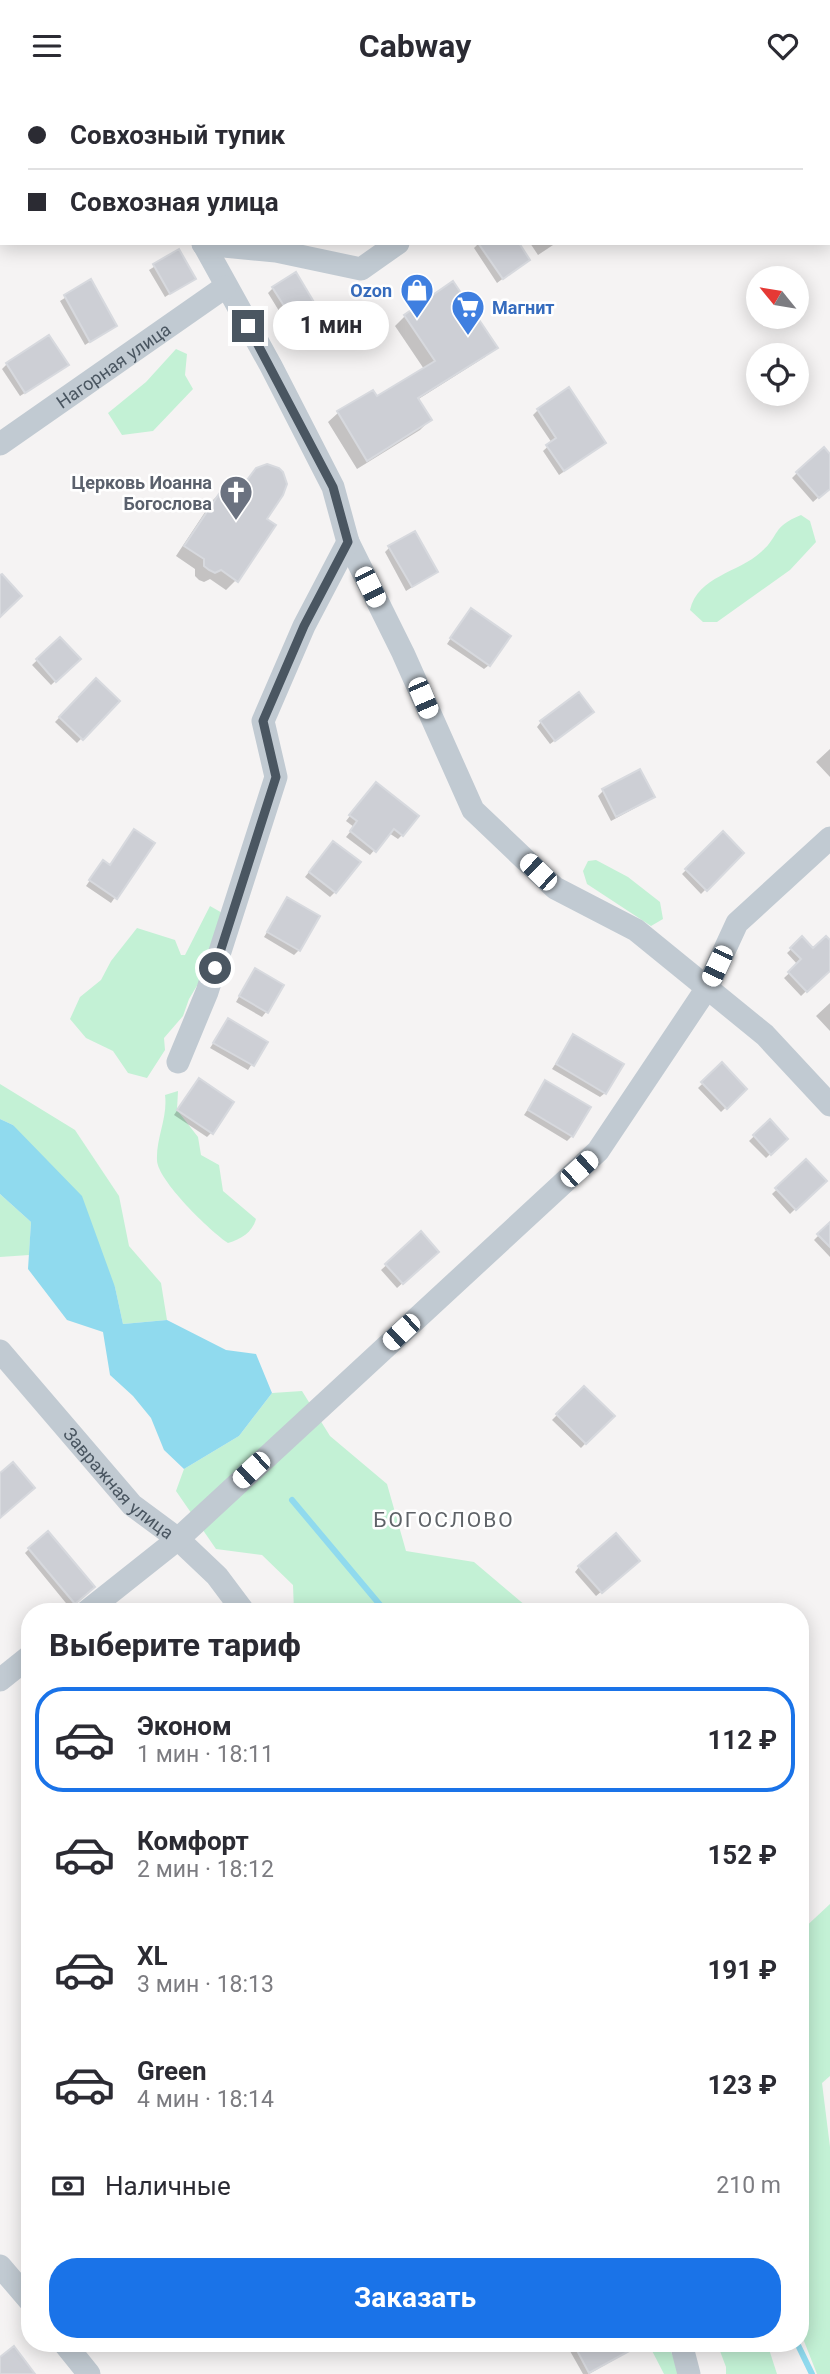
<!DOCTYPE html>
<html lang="ru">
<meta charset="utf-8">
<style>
body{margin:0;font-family:Roboto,sans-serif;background:#f2f2f3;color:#2b2b33;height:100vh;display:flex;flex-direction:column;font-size:26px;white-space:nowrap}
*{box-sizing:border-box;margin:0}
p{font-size:23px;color:#7c7c81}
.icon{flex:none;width:38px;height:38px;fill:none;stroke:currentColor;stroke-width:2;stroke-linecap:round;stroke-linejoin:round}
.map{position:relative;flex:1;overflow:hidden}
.drawer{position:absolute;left:21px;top:1512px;width:788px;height:749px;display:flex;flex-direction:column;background:#fff;border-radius:28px;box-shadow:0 4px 18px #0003}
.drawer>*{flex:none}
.top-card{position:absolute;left:0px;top:0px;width:831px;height:154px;box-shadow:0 4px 18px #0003;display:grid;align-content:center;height:154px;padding:0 28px;background:#fff}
.needle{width:46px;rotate:300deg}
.tools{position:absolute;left:746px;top:175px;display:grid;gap:14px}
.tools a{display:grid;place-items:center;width:63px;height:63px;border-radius:50%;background:#fff;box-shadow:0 4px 18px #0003;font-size:35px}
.end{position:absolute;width:32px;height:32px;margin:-16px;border:9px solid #4a5661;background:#fff;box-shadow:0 0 0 4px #fff}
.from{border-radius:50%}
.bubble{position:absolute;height:49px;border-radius:24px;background:#fff;box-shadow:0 4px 18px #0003;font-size:23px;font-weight:700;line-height:49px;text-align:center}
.car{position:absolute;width:21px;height:42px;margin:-21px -10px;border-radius:9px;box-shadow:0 0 5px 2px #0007;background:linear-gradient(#fff 24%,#345 0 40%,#fff 0 76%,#345 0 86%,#fff 0)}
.top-card b{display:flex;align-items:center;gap:24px;height:66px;font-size:26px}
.top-card b+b{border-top:2px solid #e1e1e2}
.top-card i{width:18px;height:18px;background:#2b2b33}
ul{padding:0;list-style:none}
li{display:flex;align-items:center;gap:21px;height:105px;margin:0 14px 10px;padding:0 14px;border:4px solid transparent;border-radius:28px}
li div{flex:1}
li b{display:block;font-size:26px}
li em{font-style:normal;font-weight:700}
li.on{border-color:#1a73e8}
li>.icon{width:63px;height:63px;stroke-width:1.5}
h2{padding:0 28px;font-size:32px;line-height:84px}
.pay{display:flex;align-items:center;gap:18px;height:77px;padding:0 28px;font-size:26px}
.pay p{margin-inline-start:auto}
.button{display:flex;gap:14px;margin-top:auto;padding:14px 28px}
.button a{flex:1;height:80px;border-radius:28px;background:#1a73e8;color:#fff;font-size:28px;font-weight:700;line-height:80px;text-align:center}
header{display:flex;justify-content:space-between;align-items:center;height:91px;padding:0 28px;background:#fff;font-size:32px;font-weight:700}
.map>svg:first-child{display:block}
.green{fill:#c3f1d5}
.water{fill:#90daee}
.shadow{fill:#0003}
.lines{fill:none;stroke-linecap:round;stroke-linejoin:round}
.stream{stroke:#90daee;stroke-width:6}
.building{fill:#cdcfd5;stroke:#d7d9de;stroke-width:2}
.street{stroke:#c1cad2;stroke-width:23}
.route{stroke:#4a5661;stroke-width:9}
.labels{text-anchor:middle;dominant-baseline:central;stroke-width:5;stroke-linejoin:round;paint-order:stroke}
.shop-label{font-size:18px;font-weight:bold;fill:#366cbe;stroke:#fff;text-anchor:end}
.street-label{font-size:18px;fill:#4a5661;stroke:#fff}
.worship-label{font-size:18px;font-weight:bold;fill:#5b616d;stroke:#fff;text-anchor:end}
.quarter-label{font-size:21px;letter-spacing:2px;fill:#5f6368;stroke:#fff}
</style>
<header><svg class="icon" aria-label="menu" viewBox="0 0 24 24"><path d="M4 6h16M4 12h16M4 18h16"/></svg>Cabway<svg class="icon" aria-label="heart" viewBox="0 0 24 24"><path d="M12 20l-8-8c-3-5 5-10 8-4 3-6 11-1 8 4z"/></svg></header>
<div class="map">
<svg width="830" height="2283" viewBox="0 0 830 2283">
<rect width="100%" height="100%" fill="#f5f3f3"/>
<path class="green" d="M 176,258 L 187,263 L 185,284 L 193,298 L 153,340 L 122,344 L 108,322 L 146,291 Z
M 801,424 L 810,430 L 816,451 L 790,479 L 717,531 L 703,531 L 690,519 C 698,485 738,482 761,461 C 780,445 771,436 801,424 Z
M 596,769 L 628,786 L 660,811 L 663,828 L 651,835 L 587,793 L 583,780 L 588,770 Z
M 210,815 L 224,823 L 213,868 L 189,908 L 183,925 L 164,947 L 165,959 L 147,987 L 128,982 L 113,960 L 86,947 L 70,928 L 80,906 L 101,889 L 111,870 L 137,837 L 175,849 L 181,864 L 185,864 Z
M 0,993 L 75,1039 L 119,1105 L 129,1155 L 161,1192 L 167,1229 L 123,1233 L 115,1196 L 13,1034 L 0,1028 Z
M 178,1000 L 177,1019 L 198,1046 L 201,1064 L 219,1074 L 223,1100 L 256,1128 C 252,1142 241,1148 228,1152 C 211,1141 157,1089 157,1069 C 156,1047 168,1026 165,1004 Z
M 0,1103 L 31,1131 L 29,1164 L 0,1166 Z
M 302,1300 L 330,1345 L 387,1393 L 406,1460 L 474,1471 L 533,1521 L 294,1521 L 293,1494 L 262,1464 L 216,1458 L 176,1400 L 184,1378 L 239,1345 L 272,1302 Z
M 830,1813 L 830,1985 L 822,1992 L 830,2056 L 830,2283 L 817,2283 L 800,2240 L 800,1841 Z
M 648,2252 L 667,2252 L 681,2283 L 664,2283 Z
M 717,2252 L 767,2252 L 777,2283 L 726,2283 L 726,2276 Z"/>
<path class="water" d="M 0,1028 L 13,1034 L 82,1105 L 115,1196 L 123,1233 L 167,1229 L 226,1259 L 256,1263 L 272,1302 L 239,1345 L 184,1378 L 164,1359 L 151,1327 L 133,1305 L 110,1284 L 103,1241 L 67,1229 L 28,1178 L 31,1131 L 0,1103 Z"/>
<path class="shadow" d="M 138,0 L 221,0 L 222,2 L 139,2 Z
M 413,0 L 462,0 L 463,2 L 414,2 Z
M 479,152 L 528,169 L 497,192 L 474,157 Z
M 530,152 L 556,152 L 538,164 Z
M 179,160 L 194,187 L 165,206 L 149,179 Z
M 90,191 L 115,234 L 85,254 L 60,210 Z
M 273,197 L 319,223 L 292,241 L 268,202 Z
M 405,225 L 495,256 L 485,266 L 417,309 L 430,329 L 420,339 L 357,378 L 328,331 L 338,322 L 372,301 L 376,307 L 424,278 L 395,235 Z
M 7,273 L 62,278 L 20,305 L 2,278 Z
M 538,319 L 599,356 L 559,384 L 543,360 L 552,352 L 533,324 Z
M 830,366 L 830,396 L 813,411 L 792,387 L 797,382 Z
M 257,379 L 265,429 L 236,489 L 226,499 L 210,488 L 204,491 L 199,489 L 195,485 L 195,478 L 176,465 L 213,409 L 223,399 L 234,406 Z
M 390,456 L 436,481 L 406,500 L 385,461 Z
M 466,524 L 489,574 L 484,578 L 447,553 Z
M 60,548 L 79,568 L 51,594 L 32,574 Z
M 96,589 L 118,610 L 77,652 L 55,631 Z
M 587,626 L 550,653 L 537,636 L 541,631 Z
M 830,658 L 830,686 L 816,671 Z
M 640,681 L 653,706 L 648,710 L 611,730 L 598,705 L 603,700 Z
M 371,698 L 402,744 L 398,748 L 389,742 L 370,764 L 346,746 L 354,736 L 346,730 Z
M 723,743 L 742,762 L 701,803 L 682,783 Z
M 152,753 L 111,812 L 86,795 L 99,776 L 109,776 Z
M 328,757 L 335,801 L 330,806 L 305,786 Z
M 287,809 L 299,859 L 294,864 L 264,846 Z
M 802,848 L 813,859 L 830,852 L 830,877 L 801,905 L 784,887 L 798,874 L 787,862 Z
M 251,884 L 266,921 L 262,926 L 236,911 Z
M 830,912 L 830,940 L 816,925 Z
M 228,930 L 266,951 L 248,979 L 210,957 Z
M 574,945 L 605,1002 L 600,1006 L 552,978 Z
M 722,974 L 745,998 L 721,1021 L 698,997 Z
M 546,991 L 572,1045 L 567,1050 L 524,1024 Z
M 194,994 L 211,1042 L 207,1046 L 174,1024 Z
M 770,1030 L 786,1048 L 766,1067 L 749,1050 Z
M 806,1071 L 824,1090 L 790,1123 L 772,1103 Z
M 830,1133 L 830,1166 L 814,1149 Z
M 421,1143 L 437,1161 L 397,1197 L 381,1179 Z
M 584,1297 L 612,1325 L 581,1357 L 552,1329 Z
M 29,1458 L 88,1501 L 70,1517 L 25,1462 Z
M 633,1474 L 596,1505 L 575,1481 L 579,1476 Z
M 625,2252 L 629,2259 L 624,2263 L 589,2283 L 583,2283 L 566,2253 Z"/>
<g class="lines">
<path class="stream" d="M 292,1409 L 386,1521
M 797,2252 L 812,2283"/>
</g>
<path class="building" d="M 478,152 L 519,152 L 530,169 L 503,188 Z
M 179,158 L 196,188 L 170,203 L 153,173 Z
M 296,181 L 321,223 L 298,237 L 272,196 Z
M 91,188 L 117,235 L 90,251 L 64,204 Z
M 453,190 L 498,257 L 418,307 L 432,329 L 367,370 L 337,320 L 373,299 L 377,305 L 435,270 L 404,224 Z
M 49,244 L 69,274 L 25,302 L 6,272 Z
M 569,296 L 606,352 L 564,380 L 546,354 L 556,347 L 537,318 Z
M 824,356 L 830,363 L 830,398 L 819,407 L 796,381 Z
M 267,373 L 279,377 L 283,381 L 287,393 L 283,404 L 267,428 L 276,434 L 238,491 L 221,479 L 215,482 L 209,479 L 204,475 L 204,468 L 184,455 L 223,397 L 235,405 L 256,377 Z
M 415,440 L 438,481 L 412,496 L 388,455 Z
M 2,483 L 22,505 L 0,526 L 0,484 Z
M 471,517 L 511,545 L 490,575 L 450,547 Z
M 60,546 L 81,568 L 56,591 L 36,568 Z
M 96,587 L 120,610 L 83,649 L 59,626 Z
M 579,601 L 594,621 L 555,650 L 540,630 Z
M 640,678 L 655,706 L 616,726 L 602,698 Z
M 376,691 L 419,725 L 403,745 L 394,738 L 376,761 L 350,740 L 357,730 L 349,724 Z
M 134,738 L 155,752 L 117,808 L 89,789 L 103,769 L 110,774 Z
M 723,740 L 744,762 L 707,800 L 685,778 Z
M 333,750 L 361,771 L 336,802 L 309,781 Z
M 287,806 L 320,825 L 300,860 L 267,841 Z
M 802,845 L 813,857 L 826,845 L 830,849 L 830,880 L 807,901 L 788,881 L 801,868 L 790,857 Z
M 255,877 L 284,894 L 268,922 L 239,905 Z
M 228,927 L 268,951 L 254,975 L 213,952 Z
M 573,943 L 624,973 L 606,1003 L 556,973 Z
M 722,971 L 747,998 L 727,1018 L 701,991 Z
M 199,987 L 234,1011 L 213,1043 L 177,1019 Z
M 545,989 L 591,1016 L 573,1046 L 528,1019 Z
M 770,1028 L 788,1048 L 771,1064 L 753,1044 Z
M 806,1068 L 827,1090 L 796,1119 L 775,1097 Z
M 830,1131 L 830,1156 L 817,1143 Z
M 421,1140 L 439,1161 L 403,1193 L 385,1173 Z
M 584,1295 L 615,1325 L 586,1353 L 556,1323 Z
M 13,1371 L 35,1397 L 0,1427 L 0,1382 Z
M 48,1440 L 95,1496 L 75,1513 L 28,1457 Z
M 616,1442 L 640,1470 L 602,1502 L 578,1475 Z
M 573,2252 L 627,2252 L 631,2259 L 589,2282 Z
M 14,2255 L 35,2283 L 0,2283 L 0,2266 Z"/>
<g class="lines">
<g class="street">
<path d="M 121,0 L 122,2"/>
<path d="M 616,2 L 618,0"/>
<path d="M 203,152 L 271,275 L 333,396 L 348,451 L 403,562 L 473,719 L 555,797 L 636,839 L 765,944 L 830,1014"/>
<path d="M 203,153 L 276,160 L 361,178 L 398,152"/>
<path id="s1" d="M 0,353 L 225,196"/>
<path d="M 178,971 L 207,901 L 276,686 L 263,630 L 304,535 L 348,451"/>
<path id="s2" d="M 0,1260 L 132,1414 L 178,1448 L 217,1485 L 244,1521"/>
<path d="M 86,1521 L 178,1448 L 598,1060 L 707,897 L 737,832 L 830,747"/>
<path d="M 0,1589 L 30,1565"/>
<path d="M 0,2175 L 30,2210"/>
<path d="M 64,2252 L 89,2283"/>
<path d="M 681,2252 L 689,2283"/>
</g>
</g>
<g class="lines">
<path class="route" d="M 215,877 L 276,686 L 263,630 L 304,535 L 348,451 L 333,396 L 248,235"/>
</g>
<defs>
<symbol id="shop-pin" viewBox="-11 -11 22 30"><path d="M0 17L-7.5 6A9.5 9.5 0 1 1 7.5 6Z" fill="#3f7fe0" stroke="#fff"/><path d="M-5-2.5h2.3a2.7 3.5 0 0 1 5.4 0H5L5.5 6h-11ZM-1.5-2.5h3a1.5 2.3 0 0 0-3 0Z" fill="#fff"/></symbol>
<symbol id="supermarket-pin" viewBox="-11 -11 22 30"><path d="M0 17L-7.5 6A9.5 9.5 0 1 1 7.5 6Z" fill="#3f7fe0" stroke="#fff"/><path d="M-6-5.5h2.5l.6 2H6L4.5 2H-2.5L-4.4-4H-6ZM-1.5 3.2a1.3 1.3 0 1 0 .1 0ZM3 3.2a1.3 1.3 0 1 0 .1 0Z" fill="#fff"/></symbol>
<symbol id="church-pin" viewBox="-11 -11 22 30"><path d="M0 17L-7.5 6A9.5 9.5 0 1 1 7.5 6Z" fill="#6b7280" stroke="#fff"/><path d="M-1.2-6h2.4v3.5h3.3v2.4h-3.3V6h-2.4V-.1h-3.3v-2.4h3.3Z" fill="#fff"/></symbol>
</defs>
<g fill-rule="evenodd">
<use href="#shop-pin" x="398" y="180" width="38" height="52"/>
<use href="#supermarket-pin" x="449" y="197" width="38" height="52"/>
<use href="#church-pin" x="217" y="382" width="38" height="52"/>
</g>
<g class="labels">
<g class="shop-label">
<text x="392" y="199">Ozon</text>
<text x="492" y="216" text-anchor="start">Магнит</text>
</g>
<g class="street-label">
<text stroke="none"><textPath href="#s1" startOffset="138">Нагорная улица</textPath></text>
<text stroke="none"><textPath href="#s2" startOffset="178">Завражная улица</textPath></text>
</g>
<g class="worship-label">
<text x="212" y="391">Церковь Иоанна<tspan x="212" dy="21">Богослова</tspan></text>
</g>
<g class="quarter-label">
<text x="444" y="1429">БОГОСЛОВО</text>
</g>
</g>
</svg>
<div class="tools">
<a><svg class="needle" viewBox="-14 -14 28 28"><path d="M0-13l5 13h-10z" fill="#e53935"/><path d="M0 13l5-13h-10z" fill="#7c7c81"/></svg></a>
<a><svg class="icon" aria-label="locate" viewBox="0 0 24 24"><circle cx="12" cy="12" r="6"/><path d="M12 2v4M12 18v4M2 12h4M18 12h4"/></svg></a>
</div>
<i class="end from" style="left:215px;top:877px"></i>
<i class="end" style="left:248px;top:235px"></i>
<div class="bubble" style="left:273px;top:210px;width:116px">1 мин</div>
<i class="car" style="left:370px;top:496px;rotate:154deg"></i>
<i class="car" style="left:423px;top:607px;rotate:157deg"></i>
<i class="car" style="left:538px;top:781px;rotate:314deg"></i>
<i class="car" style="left:717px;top:875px;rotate:205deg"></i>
<i class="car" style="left:579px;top:1078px;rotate:48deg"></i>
<i class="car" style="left:401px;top:1241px;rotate:227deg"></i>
<i class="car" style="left:251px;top:1379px;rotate:227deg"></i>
<div class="top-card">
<b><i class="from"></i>Совхозный тупик</b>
<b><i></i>Совхозная улица</b>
</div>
<section class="drawer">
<h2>Выберите тариф</h2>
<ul>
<li class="on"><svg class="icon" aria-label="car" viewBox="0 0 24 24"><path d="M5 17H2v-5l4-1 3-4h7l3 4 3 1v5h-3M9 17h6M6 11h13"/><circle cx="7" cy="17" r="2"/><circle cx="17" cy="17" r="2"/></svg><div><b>Эконом</b><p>1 мин · 18:11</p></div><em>112 ₽</em></li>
<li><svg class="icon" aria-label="car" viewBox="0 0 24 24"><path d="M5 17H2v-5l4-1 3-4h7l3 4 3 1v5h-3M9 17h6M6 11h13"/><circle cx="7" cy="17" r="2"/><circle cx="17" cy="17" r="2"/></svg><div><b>Комфорт</b><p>2 мин · 18:12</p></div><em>152 ₽</em></li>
<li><svg class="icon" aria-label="car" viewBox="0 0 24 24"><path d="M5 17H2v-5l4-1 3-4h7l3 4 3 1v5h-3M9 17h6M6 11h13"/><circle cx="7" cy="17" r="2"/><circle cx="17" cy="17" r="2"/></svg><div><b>XL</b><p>3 мин · 18:13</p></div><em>191 ₽</em></li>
<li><svg class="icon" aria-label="car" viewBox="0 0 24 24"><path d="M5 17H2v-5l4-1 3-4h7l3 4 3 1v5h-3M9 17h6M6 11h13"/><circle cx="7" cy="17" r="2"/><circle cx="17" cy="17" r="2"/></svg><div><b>Green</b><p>4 мин · 18:14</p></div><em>123 ₽</em></li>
</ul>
<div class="pay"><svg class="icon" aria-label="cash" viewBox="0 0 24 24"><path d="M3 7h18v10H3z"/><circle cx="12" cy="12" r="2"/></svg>Наличные<p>210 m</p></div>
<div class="button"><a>Заказать</a></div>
</section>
</div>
